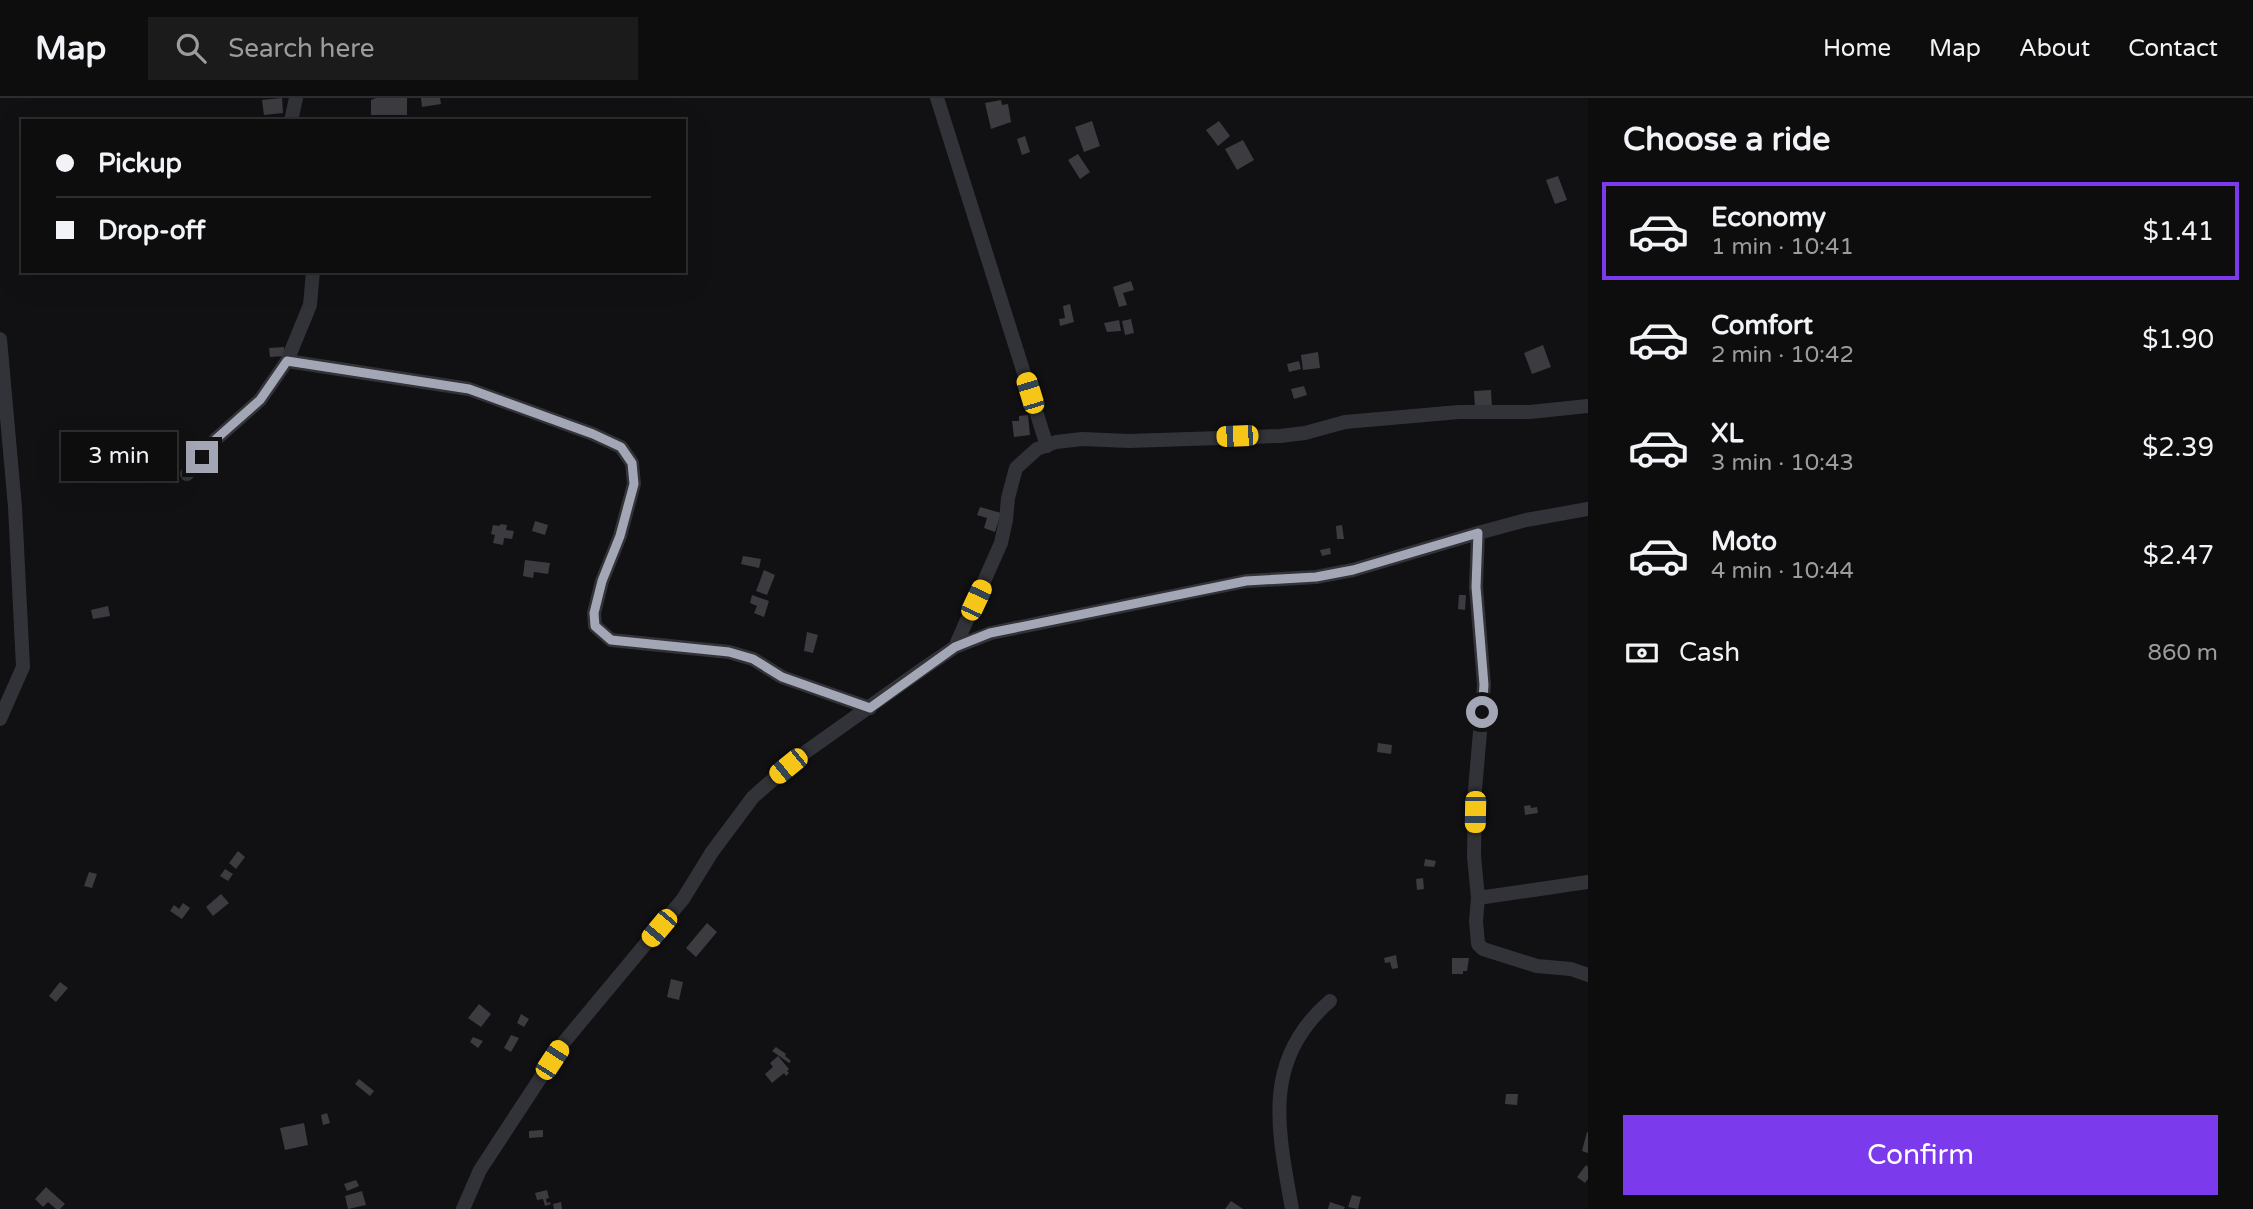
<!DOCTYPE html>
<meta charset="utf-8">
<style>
body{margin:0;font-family:"Varela Round",sans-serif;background:#1b1b1c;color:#f1f3f6;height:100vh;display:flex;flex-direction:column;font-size:26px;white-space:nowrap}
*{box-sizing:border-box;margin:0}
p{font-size:23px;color:#9a9c9e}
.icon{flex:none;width:38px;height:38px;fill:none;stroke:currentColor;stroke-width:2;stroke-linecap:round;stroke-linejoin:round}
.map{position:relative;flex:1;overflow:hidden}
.panel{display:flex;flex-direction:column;background:#0d0d0e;width:665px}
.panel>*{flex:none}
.banner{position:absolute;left:21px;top:21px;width:665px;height:154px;border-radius:0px;box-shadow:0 7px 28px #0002,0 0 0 2px #2d2d2e;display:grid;align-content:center;height:154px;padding:0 35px;background:#0d0d0e}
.end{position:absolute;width:32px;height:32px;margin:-16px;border:9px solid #a3a6b4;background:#111;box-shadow:0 0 0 4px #111}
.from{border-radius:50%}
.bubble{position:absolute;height:49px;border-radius:0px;background:#0d0d0e;box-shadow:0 7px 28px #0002,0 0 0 2px #2d2d2e;font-size:23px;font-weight:600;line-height:49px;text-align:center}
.car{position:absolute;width:21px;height:42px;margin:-21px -10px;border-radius:9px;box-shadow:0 0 5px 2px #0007;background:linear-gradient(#f5c518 24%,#345 0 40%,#f5c518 0 76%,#345 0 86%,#f5c518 0)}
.banner b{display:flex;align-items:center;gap:24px;height:66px;font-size:26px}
.banner b+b{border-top:2px solid #2d2d2e}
.banner i{width:18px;height:18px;background:#f1f3f6}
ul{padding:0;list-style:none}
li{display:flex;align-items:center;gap:21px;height:98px;margin:0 14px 10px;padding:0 21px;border:4px solid transparent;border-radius:0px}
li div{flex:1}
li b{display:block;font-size:26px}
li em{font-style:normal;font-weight:600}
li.on{border-color:#7c3aed}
li>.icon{width:63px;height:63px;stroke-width:1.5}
h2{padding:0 35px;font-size:32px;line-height:84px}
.pay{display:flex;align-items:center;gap:18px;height:77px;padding:0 35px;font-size:26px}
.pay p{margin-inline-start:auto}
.cta{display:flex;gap:14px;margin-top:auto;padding:14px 35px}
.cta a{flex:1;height:80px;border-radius:0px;background:#7c3aed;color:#fff;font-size:28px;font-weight:600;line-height:80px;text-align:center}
header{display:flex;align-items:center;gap:42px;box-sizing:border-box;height:98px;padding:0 35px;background:#0d0d0e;border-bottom:2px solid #2d2d2e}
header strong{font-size:33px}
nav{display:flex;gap:38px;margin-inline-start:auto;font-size:24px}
.search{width:490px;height:63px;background:#1b1b1c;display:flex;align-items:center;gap:18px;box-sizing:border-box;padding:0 24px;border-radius:0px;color:#9a9c9e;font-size:26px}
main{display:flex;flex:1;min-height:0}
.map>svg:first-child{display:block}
.building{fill:#3c3b40}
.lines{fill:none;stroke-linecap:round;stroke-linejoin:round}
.street{stroke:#323338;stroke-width:14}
.route{stroke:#a3a6b4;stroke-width:9}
</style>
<header>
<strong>Map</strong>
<div class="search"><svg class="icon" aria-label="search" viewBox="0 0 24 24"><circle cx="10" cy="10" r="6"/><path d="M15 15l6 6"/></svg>Search here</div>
<nav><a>Home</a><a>Map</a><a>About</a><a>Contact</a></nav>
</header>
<main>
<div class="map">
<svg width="1588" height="1111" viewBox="0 0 1588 1111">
<rect width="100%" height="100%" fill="#111113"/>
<path class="building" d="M 282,0 L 283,15 L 264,17 L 262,2 Z
M 376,0 L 407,0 L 407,17 L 371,17 L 371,2 Z
M 421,0 L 440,0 L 441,6 L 422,9 Z
M 1001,2 L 1002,7 L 1008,6 L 1011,24 L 991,31 L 985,5 Z
M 1092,23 L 1100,48 L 1084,54 L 1075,29 Z
M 1219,23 L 1230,38 L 1218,48 L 1206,32 Z
M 1025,38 L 1030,54 L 1022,57 L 1017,41 Z
M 1243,42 L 1254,62 L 1237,72 L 1225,51 Z
M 1078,56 L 1090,74 L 1080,81 L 1068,62 Z
M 1558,78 L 1567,102 L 1555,106 L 1546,82 Z
M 1131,183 L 1134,192 L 1123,195 L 1127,207 L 1119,209 L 1113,189 Z
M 1070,206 L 1074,224 L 1060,228 L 1059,221 L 1065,220 L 1063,208 Z
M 1131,221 L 1134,235 L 1125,237 L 1122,223 Z
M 1119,222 L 1121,233 L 1107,234 L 1104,225 Z
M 1543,247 L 1551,269 L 1532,276 L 1524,255 Z
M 284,249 L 284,258 L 270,259 L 269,250 Z
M 1318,254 L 1320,270 L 1303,272 L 1301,257 Z
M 1299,263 L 1301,271 L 1289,274 L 1287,266 Z
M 1304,288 L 1307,297 L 1294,301 L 1291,291 Z
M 1491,292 L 1492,310 L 1475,311 L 1474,293 Z
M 1028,317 L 1030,337 L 1014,339 L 1012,323 L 1019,323 L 1019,318 Z
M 980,409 L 1001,415 L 995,434 L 984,430 L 987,420 L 977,417 Z
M 535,423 L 548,427 L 545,437 L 532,433 Z
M 500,426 L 507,427 L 506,432 L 514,433 L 512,441 L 504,440 L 503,447 L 493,445 L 495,437 L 491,436 L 493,427 L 500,428 Z
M 1342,427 L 1344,441 L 1337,441 L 1336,428 Z
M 1330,450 L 1331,456 L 1322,458 L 1320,452 Z
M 743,458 L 761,461 L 759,470 L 741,466 Z
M 525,462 L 550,465 L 548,476 L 534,474 L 533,480 L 523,478 Z
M 764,472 L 775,477 L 767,497 L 756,493 Z
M 752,497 L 769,503 L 764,519 L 754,515 L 757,508 L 750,505 Z
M 1459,497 L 1466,497 L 1465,512 L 1458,511 Z
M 108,508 L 110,518 L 93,521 L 91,512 Z
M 807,534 L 818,537 L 813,555 L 804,553 Z
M 1378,645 L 1392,647 L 1391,656 L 1377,654 Z
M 1530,707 L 1531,710 L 1537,709 L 1538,715 L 1525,717 L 1524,708 Z
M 238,753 L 245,759 L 236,771 L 229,765 Z
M 1425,761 L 1436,763 L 1434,769 L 1424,768 Z
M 225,771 L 233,776 L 228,783 L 220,778 Z
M 89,774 L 97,776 L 92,790 L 84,788 Z
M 1423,780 L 1424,791 L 1417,792 L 1416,781 Z
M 221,796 L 229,805 L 213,818 L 206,809 Z
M 183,805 L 190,810 L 182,821 L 170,813 L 174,807 L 179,811 Z
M 707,825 L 717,834 L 696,859 L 686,850 Z
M 1396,857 L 1398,870 L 1392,871 L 1390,864 L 1385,865 L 1384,860 Z
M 1452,860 L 1469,860 L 1467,873 L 1463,873 L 1463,876 L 1452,876 Z
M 671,881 L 683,884 L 679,902 L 667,899 Z
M 60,884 L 68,890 L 56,904 L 49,898 Z
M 479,906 L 491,916 L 481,929 L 468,920 Z
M 521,916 L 529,921 L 524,929 L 517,925 Z
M 511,937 L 519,940 L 511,954 L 504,950 Z
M 473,939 L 483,943 L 478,950 L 470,944 Z
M 776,949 L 786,956 L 785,958 L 791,963 L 789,965 L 772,953 Z
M 778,958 L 789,971 L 787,973 L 789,975 L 786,978 L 784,975 L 772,985 L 765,976 L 773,969 L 770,965 Z
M 359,981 L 374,993 L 370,998 L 355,986 Z
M 1506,996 L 1518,996 L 1517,1007 L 1505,1006 Z
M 327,1015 L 330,1025 L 323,1027 L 321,1017 Z
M 304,1025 L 308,1047 L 285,1052 L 280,1030 Z
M 543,1032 L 543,1039 L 529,1040 L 529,1033 Z
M 1587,1034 L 1588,1034 L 1588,1055 L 1582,1053 Z
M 1586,1067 L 1588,1069 L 1588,1081 L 1585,1085 L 1577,1079 Z
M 356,1082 L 359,1088 L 347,1093 L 344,1086 Z
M 46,1089 L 65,1106 L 60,1111 L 56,1111 L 48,1104 L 43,1109 L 35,1101 Z
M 547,1092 L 549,1100 L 546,1101 L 547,1105 L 550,1104 L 551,1106 L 545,1108 L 543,1101 L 537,1102 L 535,1095 Z
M 362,1093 L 366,1107 L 348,1111 L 345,1098 Z
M 1352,1097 L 1361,1099 L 1358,1111 L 1348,1109 Z
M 1231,1103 L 1243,1111 L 1225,1111 Z
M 561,1104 L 562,1111 L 554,1111 L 553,1106 Z
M 1330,1104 L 1345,1109 L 1344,1111 L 1328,1111 Z"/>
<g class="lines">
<path class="street" d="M 937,0 L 1047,348
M 291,23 L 296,0
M 0,241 L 15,409 L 23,569 L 0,621
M 287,263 L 469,291 L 593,336 L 621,349 L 632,365 L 634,386 L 620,438 L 602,483 L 594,515 L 595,528 L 611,542 L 729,554 L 753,561 L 782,579 L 870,610
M 187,376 L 216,341 L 260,302 L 287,263 L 310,207 L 313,173
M 1478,435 L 1476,489 L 1484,587 L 1475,692 L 1474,758 L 1478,800 L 1476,823 L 1478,846 L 1483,851 L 1537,868 L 1571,871 L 1588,877
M 955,549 L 1001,445 L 1006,422 L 1008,400 L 1016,370 L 1037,351 L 1056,344 L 1082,341 L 1129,343 L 1280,338 L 1305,335 L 1345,324 L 1459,314 L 1530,314 L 1588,308
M 1478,800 L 1588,784
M 463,1111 L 480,1072 L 564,944 L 683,801 L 712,754 L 753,699 L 800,658 L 924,570 L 955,549 L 991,535 L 1246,483 L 1316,479 L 1353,472 L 1478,435 L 1526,422 L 1588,411
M 1292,1111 C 1278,1032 1261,962 1330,903"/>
</g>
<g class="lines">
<path class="route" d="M 202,359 L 216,341 L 260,302 L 287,263 L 469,291 L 593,336 L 621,349 L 632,365 L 634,386 L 620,438 L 602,483 L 594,515 L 595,528 L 611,542 L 729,554 L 753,561 L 782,579 L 870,610 L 955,549 L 990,535 L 1246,483 L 1316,479 L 1353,472 L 1478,435 L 1476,489 L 1484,587 L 1482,614"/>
</g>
</svg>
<i class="end from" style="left:1482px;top:614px"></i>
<i class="end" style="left:202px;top:359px"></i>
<div class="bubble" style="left:61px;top:334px;width:116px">3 min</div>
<i class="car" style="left:1030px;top:295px;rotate:343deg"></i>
<i class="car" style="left:1237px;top:338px;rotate:268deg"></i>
<i class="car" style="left:976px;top:502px;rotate:25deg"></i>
<i class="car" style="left:788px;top:668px;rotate:231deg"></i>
<i class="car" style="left:1475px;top:714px;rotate:181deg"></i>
<i class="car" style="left:659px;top:830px;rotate:220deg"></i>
<i class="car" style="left:552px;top:962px;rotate:33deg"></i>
<div class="banner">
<b><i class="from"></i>Pickup</b>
<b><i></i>Drop-off</b>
</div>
</div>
<section class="panel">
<h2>Choose a ride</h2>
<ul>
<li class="on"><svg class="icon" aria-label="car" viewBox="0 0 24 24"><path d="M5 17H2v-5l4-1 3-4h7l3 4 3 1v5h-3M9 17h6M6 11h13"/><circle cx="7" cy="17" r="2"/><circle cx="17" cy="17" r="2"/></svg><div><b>Economy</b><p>1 min · 10:41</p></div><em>$1.41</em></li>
<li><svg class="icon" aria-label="car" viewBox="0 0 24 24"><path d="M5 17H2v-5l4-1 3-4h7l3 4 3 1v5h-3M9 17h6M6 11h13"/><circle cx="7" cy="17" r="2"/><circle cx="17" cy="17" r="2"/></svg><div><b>Comfort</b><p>2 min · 10:42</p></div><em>$1.90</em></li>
<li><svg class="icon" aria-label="car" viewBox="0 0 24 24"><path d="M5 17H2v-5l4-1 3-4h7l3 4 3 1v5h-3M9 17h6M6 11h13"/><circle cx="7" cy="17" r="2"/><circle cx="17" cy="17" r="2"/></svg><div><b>XL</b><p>3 min · 10:43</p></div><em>$2.39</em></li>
<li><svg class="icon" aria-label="car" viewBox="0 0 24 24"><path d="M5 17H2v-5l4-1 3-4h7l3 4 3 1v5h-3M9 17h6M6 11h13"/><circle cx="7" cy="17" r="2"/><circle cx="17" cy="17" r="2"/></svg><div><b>Moto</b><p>4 min · 10:44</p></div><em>$2.47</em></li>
</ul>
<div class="pay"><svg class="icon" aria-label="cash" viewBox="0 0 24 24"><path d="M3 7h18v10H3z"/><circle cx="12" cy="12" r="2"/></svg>Cash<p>860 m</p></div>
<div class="cta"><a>Confirm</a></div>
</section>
</main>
